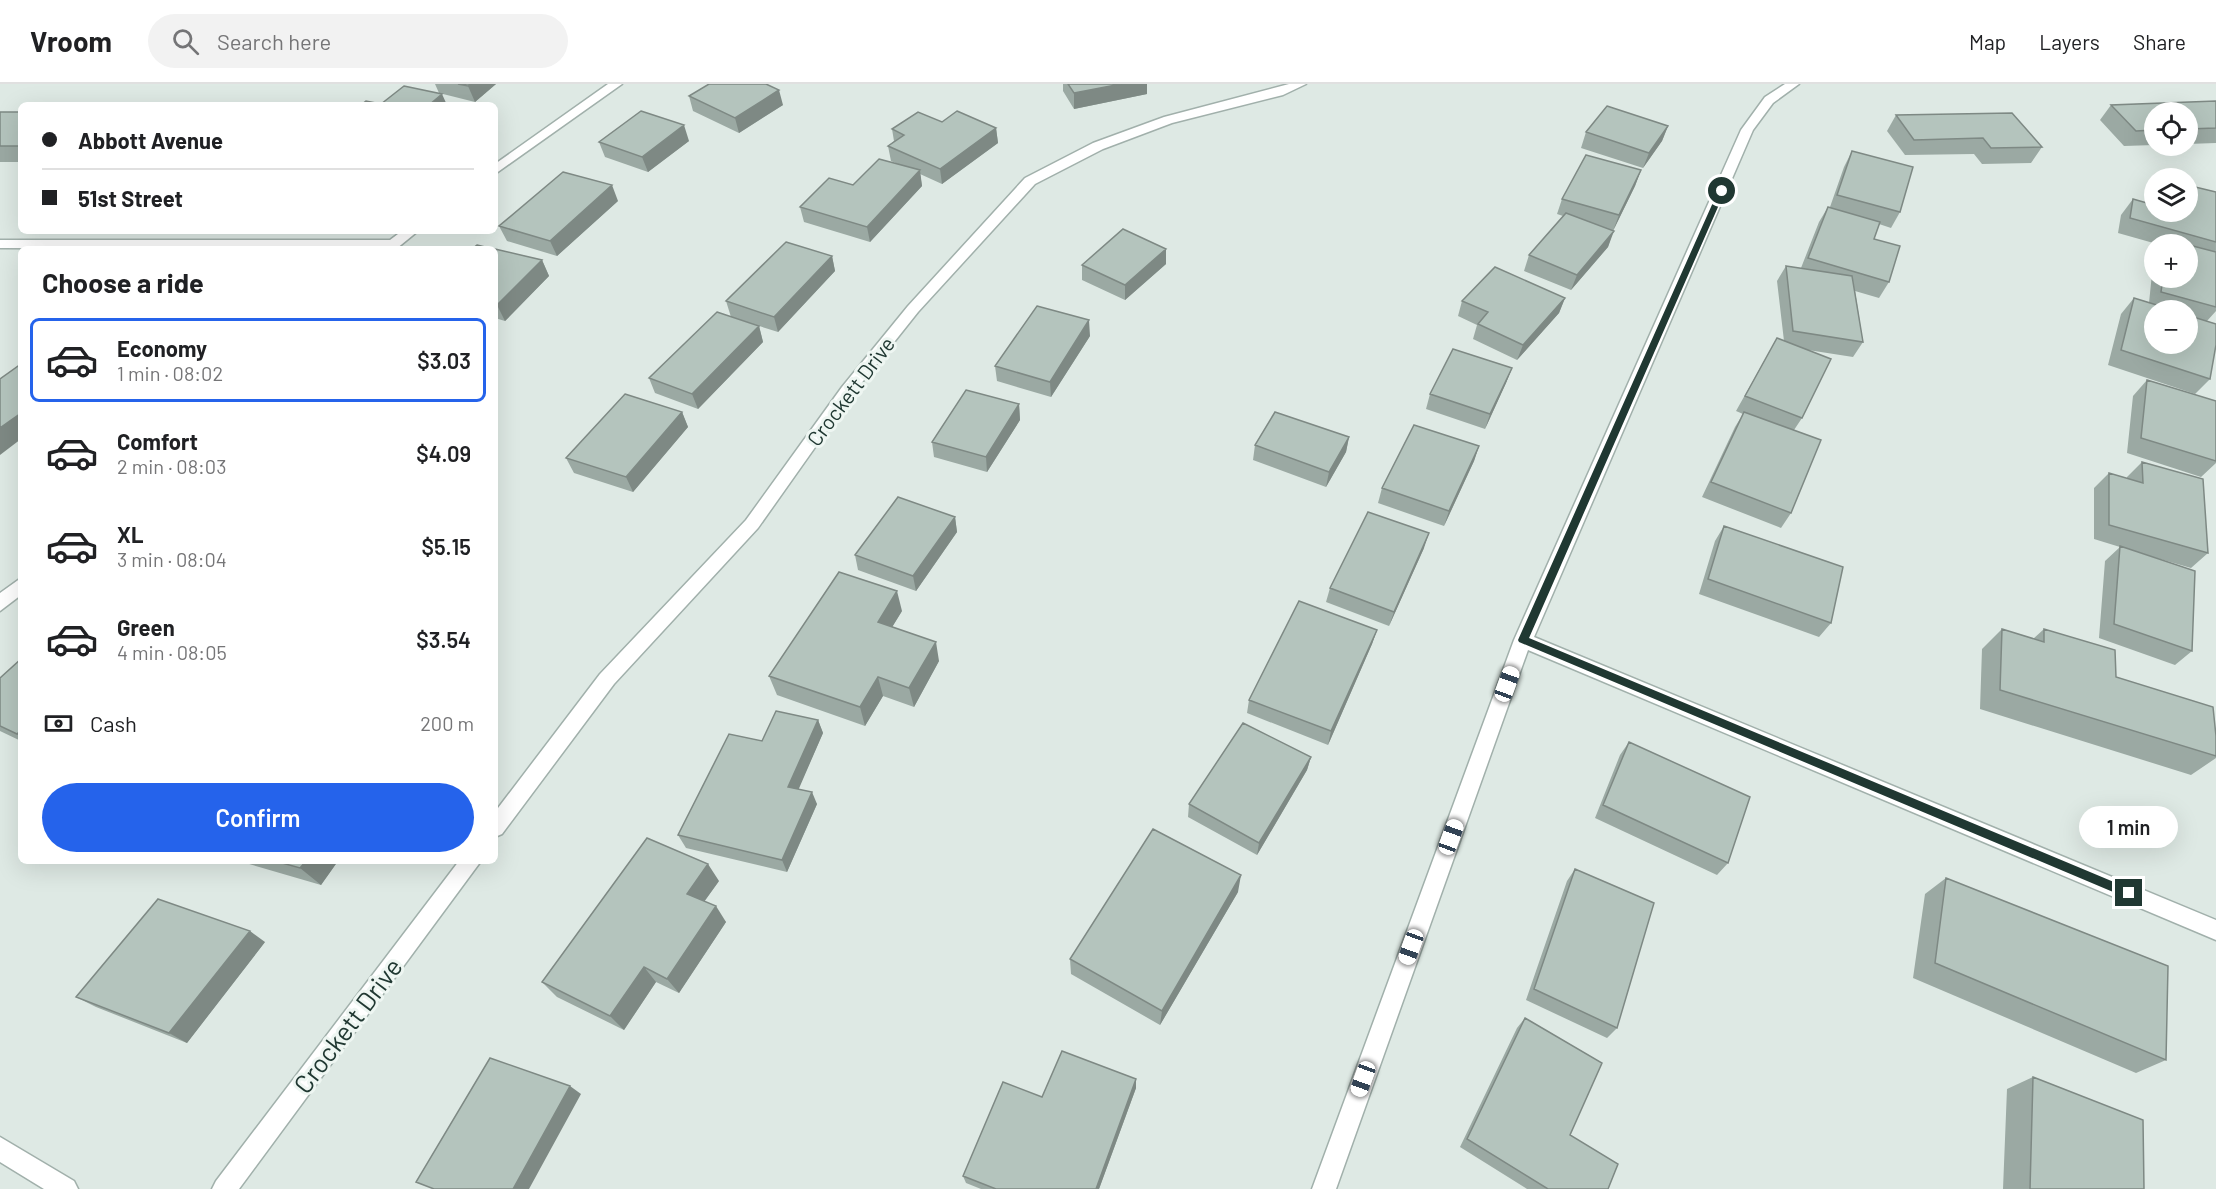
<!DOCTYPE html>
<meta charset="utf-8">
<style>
body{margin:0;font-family:Barlow,sans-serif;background:#f2f2f2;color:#202124;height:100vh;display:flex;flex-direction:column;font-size:22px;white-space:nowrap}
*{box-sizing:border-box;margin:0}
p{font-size:20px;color:#757577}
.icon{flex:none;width:33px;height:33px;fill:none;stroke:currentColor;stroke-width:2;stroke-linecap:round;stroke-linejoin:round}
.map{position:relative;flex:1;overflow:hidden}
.panel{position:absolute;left:18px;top:162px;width:480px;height:618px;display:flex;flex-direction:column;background:#fff;border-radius:9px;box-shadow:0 6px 24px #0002}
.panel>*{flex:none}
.guide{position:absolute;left:18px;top:18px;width:480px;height:132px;border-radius:9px;box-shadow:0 6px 24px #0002;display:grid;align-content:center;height:132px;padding:0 24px;background:#fff}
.tools{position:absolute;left:2144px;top:18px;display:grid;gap:12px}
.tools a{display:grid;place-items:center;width:54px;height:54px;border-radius:50%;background:#fff;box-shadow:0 6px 24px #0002;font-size:30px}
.end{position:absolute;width:27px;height:27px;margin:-14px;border:8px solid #203832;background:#fff;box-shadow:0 0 0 3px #fff}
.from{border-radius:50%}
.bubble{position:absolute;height:42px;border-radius:21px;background:#fff;box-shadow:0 6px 24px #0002;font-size:20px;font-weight:600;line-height:42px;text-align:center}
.car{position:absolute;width:18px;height:36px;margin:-18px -9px;border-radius:8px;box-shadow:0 0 4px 2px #0007;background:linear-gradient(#fff 24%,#345 0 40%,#fff 0 76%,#345 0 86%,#fff 0)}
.guide b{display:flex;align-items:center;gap:21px;height:57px;font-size:22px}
.guide b+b{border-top:2px solid #e0e0e0}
.guide i{width:15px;height:15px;background:#202124}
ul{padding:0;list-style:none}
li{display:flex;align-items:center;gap:18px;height:84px;margin:0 12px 9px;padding:0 12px;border:3px solid transparent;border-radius:9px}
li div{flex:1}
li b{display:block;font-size:22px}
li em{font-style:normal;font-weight:600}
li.on{border-color:#2563eb}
li>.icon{width:54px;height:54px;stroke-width:1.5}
h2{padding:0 24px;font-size:27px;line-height:72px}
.pay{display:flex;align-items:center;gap:15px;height:66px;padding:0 24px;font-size:22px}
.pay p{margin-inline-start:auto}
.button{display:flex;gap:12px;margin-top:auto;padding:12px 24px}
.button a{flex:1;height:69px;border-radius:36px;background:#2563eb;color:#fff;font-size:24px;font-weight:600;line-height:69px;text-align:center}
header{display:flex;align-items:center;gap:36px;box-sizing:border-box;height:84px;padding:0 30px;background:#fff;border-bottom:2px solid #e0e0e0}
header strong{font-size:28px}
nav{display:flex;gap:33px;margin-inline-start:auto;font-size:21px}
.search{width:420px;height:54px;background:#f2f2f2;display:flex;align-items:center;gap:15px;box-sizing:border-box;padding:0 21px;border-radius:33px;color:#757577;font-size:22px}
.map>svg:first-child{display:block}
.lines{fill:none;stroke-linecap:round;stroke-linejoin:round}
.minor-casing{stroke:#a1b0ab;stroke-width:3}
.minor{fill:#fff;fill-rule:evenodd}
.wall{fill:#9ba9a3;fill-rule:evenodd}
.shaded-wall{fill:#7e8984}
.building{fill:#b4c4bd;stroke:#7e8984;stroke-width:1.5}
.route{fill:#203832}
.labels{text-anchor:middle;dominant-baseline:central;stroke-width:6;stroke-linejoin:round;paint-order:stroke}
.street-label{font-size:21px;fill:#203832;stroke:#eef6f2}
.near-street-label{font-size:26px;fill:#203832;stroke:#eef6f2}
</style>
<header>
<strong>Vroom</strong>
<div class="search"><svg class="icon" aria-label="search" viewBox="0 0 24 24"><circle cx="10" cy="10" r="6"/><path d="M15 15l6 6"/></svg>Search here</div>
<nav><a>Map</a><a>Layers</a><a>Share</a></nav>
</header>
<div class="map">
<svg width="2216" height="1105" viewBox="0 0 2216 1105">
<rect width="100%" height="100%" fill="#dee9e4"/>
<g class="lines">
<defs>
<path id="minor" d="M 608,0 L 622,0 L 495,90 L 495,80 Z
M 1289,0 L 1306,0 L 1283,11 L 1172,39 L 1103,65 L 1035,100 L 918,228 L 852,311 L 758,444 L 614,600 L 502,750 L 495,753 L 495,728 L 600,590 L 746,436 L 842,303 L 908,222 L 1025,94 L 1093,59 L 1164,33 Z
M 1785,0 L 1799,0 L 1773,19 L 1753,46 L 1534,553 L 2216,836 L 2216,856 L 1528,566 L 1336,1105 L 1312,1105 L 1514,556 L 1741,46 L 1765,13 Z
M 402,147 L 418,147 L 396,165 L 0,164 L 0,156 L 390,156 Z
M 21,494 L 21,511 L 0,527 L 0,509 Z
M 459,777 L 481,777 L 239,1105 L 212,1105 L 216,1097 Z
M 0,1053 L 74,1097 L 78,1105 L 44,1105 L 0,1078 Z"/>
</defs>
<use href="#minor" class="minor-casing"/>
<use href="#minor" class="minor"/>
</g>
<path class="wall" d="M 435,0 L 496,0 L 475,18 L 439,9 Z
M 1063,0 L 1147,0 L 1147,10 L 1074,25 L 1063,7 Z
M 689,12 L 783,21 L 739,49 L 693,27 Z
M 2216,17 L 2216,59 L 2187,60 L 2187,28 L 2154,28 L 2154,61 L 2124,62 L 2100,36 L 2111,21 Z
M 0,28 L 21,28 L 21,78 L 0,78 Z
M 1896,31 L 2042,63 L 2031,79 L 1982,80 L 1974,70 L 1905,71 L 1887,47 Z
M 942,38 L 996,44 L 998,59 L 942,100 L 920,90 L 922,102 L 870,158 L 804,138 L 800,123 L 853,101 L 898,80 L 891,77 L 888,62 L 894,57 L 892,45 Z
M 1668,42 L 1662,57 L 1643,84 L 1581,64 L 1586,48 Z
M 689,57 L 648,88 L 605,73 L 599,58 Z
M 1852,67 L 1900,128 L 1891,144 L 1879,140 L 1874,155 L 1889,198 L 1879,214 L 1855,207 L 1863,258 L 1853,273 L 1808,266 L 1802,334 L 1794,346 L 1791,429 L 1781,444 L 1702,413 L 1735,343 L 1743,330 L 1736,327 L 1777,254 L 1784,257 L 1777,197 L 1786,182 L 1801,184 L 1819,138 L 1828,123 L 1830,123 L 1844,83 Z
M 1641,86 L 1635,102 L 1613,147 L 1608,163 L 1571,206 L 1524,187 L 1529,171 L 1563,132 L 1557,130 L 1562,115 Z
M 2216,108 L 2216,227 L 2207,237 L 2210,295 L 2195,310 L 2108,281 L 2121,230 L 2134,214 L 2149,219 L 2154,170 L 2154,194 L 2187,194 L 2187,160 L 2157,160 L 2118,149 L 2121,131 L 2133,115 L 2154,128 L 2187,128 ZM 2154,226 L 2187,226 L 2187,260 Z
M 618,117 L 557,172 L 507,157 L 499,142 Z
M 495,165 L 542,176 L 549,192 L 505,237 L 495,234 Z
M 1166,165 L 1166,180 L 1125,216 L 1082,196 L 1082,181 Z
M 832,172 L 835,187 L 778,248 L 731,233 L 726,217 Z
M 1565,214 L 1559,229 L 1517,276 L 1473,255 L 1477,241 L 1458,232 L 1462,217 Z
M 759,242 L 763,258 L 698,325 L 655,309 L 649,294 Z
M 1090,252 L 1051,313 L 997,297 L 995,282 Z
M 1512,284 L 1506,299 L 1485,345 L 1426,325 L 1430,310 Z
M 2147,296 L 2216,317 L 2216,379 L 2201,393 L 2127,369 L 2133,312 Z
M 1019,320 L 1020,336 L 987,388 L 934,373 L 932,358 Z
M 682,328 L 688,343 L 633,408 L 574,389 L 566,374 Z
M 1349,353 L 1346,368 L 1326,403 L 1253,376 L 1255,361 Z
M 1479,362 L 1474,377 L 1444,442 L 1378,419 L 1382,404 Z
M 2142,378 L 2208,469 L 2191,484 L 2136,468 L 2192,567 L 2175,581 L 2099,554 L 2105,477 L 2120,463 L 2094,455 L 2094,404 L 2109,389 L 2127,395 L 2127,393 Z
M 955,433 L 957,448 L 916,507 L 858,486 L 855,471 Z
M 1724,442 L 1831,539 L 1819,553 L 1699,510 L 1715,457 Z
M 1424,464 L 1389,542 L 1326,518 L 1330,504 Z
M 902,527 L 892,543 L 939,577 L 914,623 L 883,612 L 865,642 L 777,611 L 769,592 Z
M 2002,545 L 2033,555 L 2044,545 L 2116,593 L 2216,652 L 2216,674 L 2191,691 L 1980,625 L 1982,565 Z
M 1377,546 L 1372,560 L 1328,661 L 1247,629 L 1249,616 Z
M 21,575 L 21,657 L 0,647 L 0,594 Z
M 818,636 L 823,649 L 798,705 L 817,720 L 787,788 L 686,764 L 678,751 L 762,657 Z
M 1629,658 L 1728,779 L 1717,791 L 1595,734 L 1620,671 Z
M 1311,673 L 1307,686 L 1257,771 L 1188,733 L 1189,720 Z
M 239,777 L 338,777 L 321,801 Z
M 1575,785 L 1617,944 L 1607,954 L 1526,916 L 1567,797 Z
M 1946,794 L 2166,976 L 2136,989 L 1913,894 L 1925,810 Z
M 719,797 L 704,818 L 726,838 L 679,909 L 656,898 L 624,946 L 557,913 L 542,898 Z
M 1238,808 L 1160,941 L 1071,890 L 1070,875 Z
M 265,858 L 187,959 L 96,923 L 76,913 Z
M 1525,934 L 1570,1051 L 1608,1105 L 1527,1105 L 1460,1063 L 1517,944 Z
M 2033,993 L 2144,1105 L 2003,1105 L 2007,1005 Z
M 1136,995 L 1136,1004 L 1099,1105 L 981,1105 L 966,1099 L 963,1092 L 1042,1013 Z"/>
<path class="shaded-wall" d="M 471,0 L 496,0 L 475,18 L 468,2 Z
M 1121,0 L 1147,0 L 1147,10 L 1074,25 L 1074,9 Z
M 779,6 L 783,21 L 739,49 L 735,34 Z
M 442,10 L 447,21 L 429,21 Z
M 684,41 L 689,57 L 648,88 L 642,73 Z
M 1668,42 L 1662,57 L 1643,84 L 1649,69 Z
M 996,44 L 998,59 L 942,100 L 940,85 Z
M 920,86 L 922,102 L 870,158 L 867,143 Z
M 1641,86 L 1635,102 L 1613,147 L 1619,131 Z
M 612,101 L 618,117 L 557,172 L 550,157 Z
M 1614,147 L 1608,163 L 1571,206 L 1577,191 Z
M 1166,165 L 1166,180 L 1125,216 L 1125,201 Z
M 832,172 L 835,187 L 778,248 L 774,233 Z
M 542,176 L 549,192 L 505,237 L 497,221 Z
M 1565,214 L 1559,229 L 1517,276 L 1523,261 Z
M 1089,236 L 1090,252 L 1051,313 L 1050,298 Z
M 759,242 L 763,258 L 698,325 L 692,310 Z
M 1512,284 L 1506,299 L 1485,345 L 1490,330 Z
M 1019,320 L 1020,336 L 987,388 L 986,373 Z
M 682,328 L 688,343 L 633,408 L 626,393 Z
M 21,329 L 21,355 L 0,371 L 0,344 Z
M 1349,353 L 1346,368 L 1326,403 L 1329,388 Z
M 1479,362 L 1474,377 L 1444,442 L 1449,427 Z
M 955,433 L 957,448 L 916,507 L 913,492 Z
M 1429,449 L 1424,464 L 1389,542 L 1394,528 Z
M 897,507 L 902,527 L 883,558 L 878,538 Z
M 1377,546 L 1372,560 L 1328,661 L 1331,647 Z
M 936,558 L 939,577 L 914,623 L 909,604 Z
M 878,593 L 883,612 L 865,642 L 860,623 Z
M 818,636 L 823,649 L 794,716 L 788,703 Z
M 21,646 L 21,653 L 17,650 Z
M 1311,673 L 1307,686 L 1257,771 L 1259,759 Z
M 812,708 L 817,720 L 787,788 L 782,776 Z
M 306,777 L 338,777 L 321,801 L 300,784 Z
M 708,780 L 719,797 L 698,826 L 687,810 Z
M 1241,791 L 1238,808 L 1160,941 L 1162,927 Z
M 716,822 L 726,838 L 679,909 L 667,895 Z
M 250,847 L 265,858 L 187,959 L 169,949 Z
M 644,883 L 656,898 L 624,946 L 610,932 Z
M 1136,995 L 1136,1004 L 1099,1105 L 1096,1105 Z
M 570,1002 L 581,1010 L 529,1105 L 513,1105 Z"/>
<path class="building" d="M 458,0 L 471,0 L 468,2 Z
M 709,0 L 766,0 L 779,6 L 735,34 L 689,12 Z
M 1068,0 L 1121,0 L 1074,9 Z
M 404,2 L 442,10 L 429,21 L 361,21 L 366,17 L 381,20 Z
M 2216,17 L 2216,44 L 2187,45 L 2187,28 L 2154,28 L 2154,46 L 2136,47 L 2111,21 Z
M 1607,22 L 1668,42 L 1649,69 L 1586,48 Z
M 641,27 L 684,41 L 642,73 L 599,58 Z
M 957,27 L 996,44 L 940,85 L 888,62 L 904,51 L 892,45 L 918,28 L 942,38 Z
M 0,28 L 21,28 L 21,62 L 0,62 Z
M 2012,29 L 2042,63 L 1991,64 L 1983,54 L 1914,56 L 1896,31 Z
M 1852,67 L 1913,83 L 1900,128 L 1837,111 Z
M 1586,71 L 1641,86 L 1619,131 L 1562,115 Z
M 879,75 L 920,86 L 867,143 L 800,123 L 829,94 L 853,101 Z
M 563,88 L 612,101 L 550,157 L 499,142 Z
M 2187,101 L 2216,108 L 2216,158 L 2130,134 L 2133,115 L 2154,121 L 2154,128 L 2187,128 Z
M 1828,123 L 1880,138 L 1874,155 L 1900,162 L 1889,198 L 1808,174 Z
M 1566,129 L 1614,147 L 1577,191 L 1529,171 Z
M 1123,145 L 1166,165 L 1125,201 L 1082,181 Z
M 2166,155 L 2216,168 L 2216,223 L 2161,208 L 2163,194 L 2187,194 L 2187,160 L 2166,160 Z
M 786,158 L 832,172 L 774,233 L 726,217 Z
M 477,161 L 493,165 L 472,165 Z
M 495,165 L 542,176 L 497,221 L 495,221 Z
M 1786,182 L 1852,192 L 1863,258 L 1793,247 Z
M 1495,183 L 1565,214 L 1523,261 L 1478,240 L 1488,228 L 1462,217 Z
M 2134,214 L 2173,226 L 2154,226 L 2154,260 L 2187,260 L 2187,231 L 2216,240 L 2216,261 L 2210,295 L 2121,266 Z
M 1037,222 L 1089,236 L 1050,298 L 995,282 Z
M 717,228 L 759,242 L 692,310 L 649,294 Z
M 1777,254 L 1831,275 L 1802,334 L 1745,312 Z
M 1453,265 L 1512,284 L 1490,330 L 1430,310 Z
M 21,280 L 21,329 L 0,344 L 0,295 Z
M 2147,296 L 2216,317 L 2216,377 L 2141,354 Z
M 966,306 L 1019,320 L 986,373 L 932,358 Z
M 625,310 L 682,328 L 626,393 L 566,374 Z
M 1275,328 L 1349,353 L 1329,388 L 1255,361 Z
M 1744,328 L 1821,356 L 1791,429 L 1711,398 Z
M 1414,341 L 1479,362 L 1449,427 L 1382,404 Z
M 2142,378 L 2203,395 L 2208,469 L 2109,441 L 2109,389 L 2143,399 Z
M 898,413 L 955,433 L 913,492 L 855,471 Z
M 1368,428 L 1429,449 L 1394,528 L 1330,504 Z
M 1724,442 L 1843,483 L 1831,539 L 1708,495 Z
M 2120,462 L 2195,487 L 2192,567 L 2114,540 Z
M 839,488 L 897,507 L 878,538 L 936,558 L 909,604 L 878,593 L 860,623 L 769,592 Z
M 1299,517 L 1377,546 L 1331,647 L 1249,616 Z
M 2002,545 L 2044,558 L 2044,545 L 2115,566 L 2116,593 L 2213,623 L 2216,652 L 2216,672 L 2000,606 Z
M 21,575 L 21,646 L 17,650 L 0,642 L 0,594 Z
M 776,627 L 818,636 L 788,703 L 812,708 L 782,776 L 678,751 L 729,650 L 762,657 Z
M 1243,639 L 1311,673 L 1259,759 L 1189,720 Z
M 1629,658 L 1750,713 L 1728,779 L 1603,721 Z
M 1153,745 L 1241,791 L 1162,927 L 1070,875 Z
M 647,754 L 708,780 L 687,810 L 716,822 L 667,895 L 644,883 L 610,932 L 542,898 Z
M 275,777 L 306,777 L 300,784 Z
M 1575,785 L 1654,819 L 1617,944 L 1534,905 Z
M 1946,794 L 2168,882 L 2166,976 L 1935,879 Z
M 158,815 L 250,847 L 169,949 L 76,913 Z
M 1525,934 L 1602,979 L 1570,1051 L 1618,1080 L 1608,1105 L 1548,1105 L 1467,1055 Z
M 1062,967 L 1136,995 L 1096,1105 L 996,1105 L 963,1092 L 1003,998 L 1042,1013 Z
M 490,974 L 570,1002 L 513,1105 L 434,1105 L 416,1098 Z
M 2033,993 L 2143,1036 L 2144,1105 L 2030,1105 Z"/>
<path class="route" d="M 1719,105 L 1725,107 L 1529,554 L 2133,806 L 2133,813 L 2125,813 L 1519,558 L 1518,556 Z"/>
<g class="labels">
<g class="street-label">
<text transform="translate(850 307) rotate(-53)">Crockett Drive</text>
</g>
<g class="near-street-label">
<text transform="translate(347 941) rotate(-53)">Crockett Drive</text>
</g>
</g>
</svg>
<div class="tools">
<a><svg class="icon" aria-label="locate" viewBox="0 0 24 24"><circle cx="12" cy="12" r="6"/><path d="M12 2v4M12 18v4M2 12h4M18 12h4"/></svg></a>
<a><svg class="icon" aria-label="layers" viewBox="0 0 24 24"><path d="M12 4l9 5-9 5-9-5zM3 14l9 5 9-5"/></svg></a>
<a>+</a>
<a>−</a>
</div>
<i class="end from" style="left:1722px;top:107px"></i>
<i class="end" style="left:2129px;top:809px"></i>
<div class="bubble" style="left:2079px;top:722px;width:99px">1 min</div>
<i class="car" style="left:1507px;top:600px;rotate:20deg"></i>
<i class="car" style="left:1451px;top:753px;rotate:20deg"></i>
<i class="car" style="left:1411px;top:863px;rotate:200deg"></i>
<i class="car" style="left:1363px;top:995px;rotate:200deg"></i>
<div class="guide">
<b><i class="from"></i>Abbott Avenue</b>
<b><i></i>51st Street</b>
</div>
<section class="panel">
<h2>Choose a ride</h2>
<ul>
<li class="on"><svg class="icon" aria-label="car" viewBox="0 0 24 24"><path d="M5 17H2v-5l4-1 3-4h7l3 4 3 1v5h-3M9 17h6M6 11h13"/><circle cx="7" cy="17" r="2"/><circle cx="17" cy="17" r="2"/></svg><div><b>Economy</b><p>1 min · 08:02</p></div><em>$3.03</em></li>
<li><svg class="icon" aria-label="car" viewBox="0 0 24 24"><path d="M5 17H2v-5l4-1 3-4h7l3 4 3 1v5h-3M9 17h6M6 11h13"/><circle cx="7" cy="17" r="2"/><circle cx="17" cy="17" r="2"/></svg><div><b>Comfort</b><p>2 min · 08:03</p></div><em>$4.09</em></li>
<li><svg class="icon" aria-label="car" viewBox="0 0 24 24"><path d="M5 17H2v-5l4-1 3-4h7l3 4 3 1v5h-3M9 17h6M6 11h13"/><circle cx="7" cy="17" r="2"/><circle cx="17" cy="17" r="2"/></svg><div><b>XL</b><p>3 min · 08:04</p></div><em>$5.15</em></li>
<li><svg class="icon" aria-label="car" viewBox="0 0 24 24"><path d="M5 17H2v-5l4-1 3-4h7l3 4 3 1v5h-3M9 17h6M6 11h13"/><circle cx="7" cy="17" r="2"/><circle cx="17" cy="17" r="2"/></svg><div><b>Green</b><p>4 min · 08:05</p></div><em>$3.54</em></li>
</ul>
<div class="pay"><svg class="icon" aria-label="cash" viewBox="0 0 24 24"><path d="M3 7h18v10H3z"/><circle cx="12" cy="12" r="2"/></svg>Cash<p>200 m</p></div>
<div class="button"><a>Confirm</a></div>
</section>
</div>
